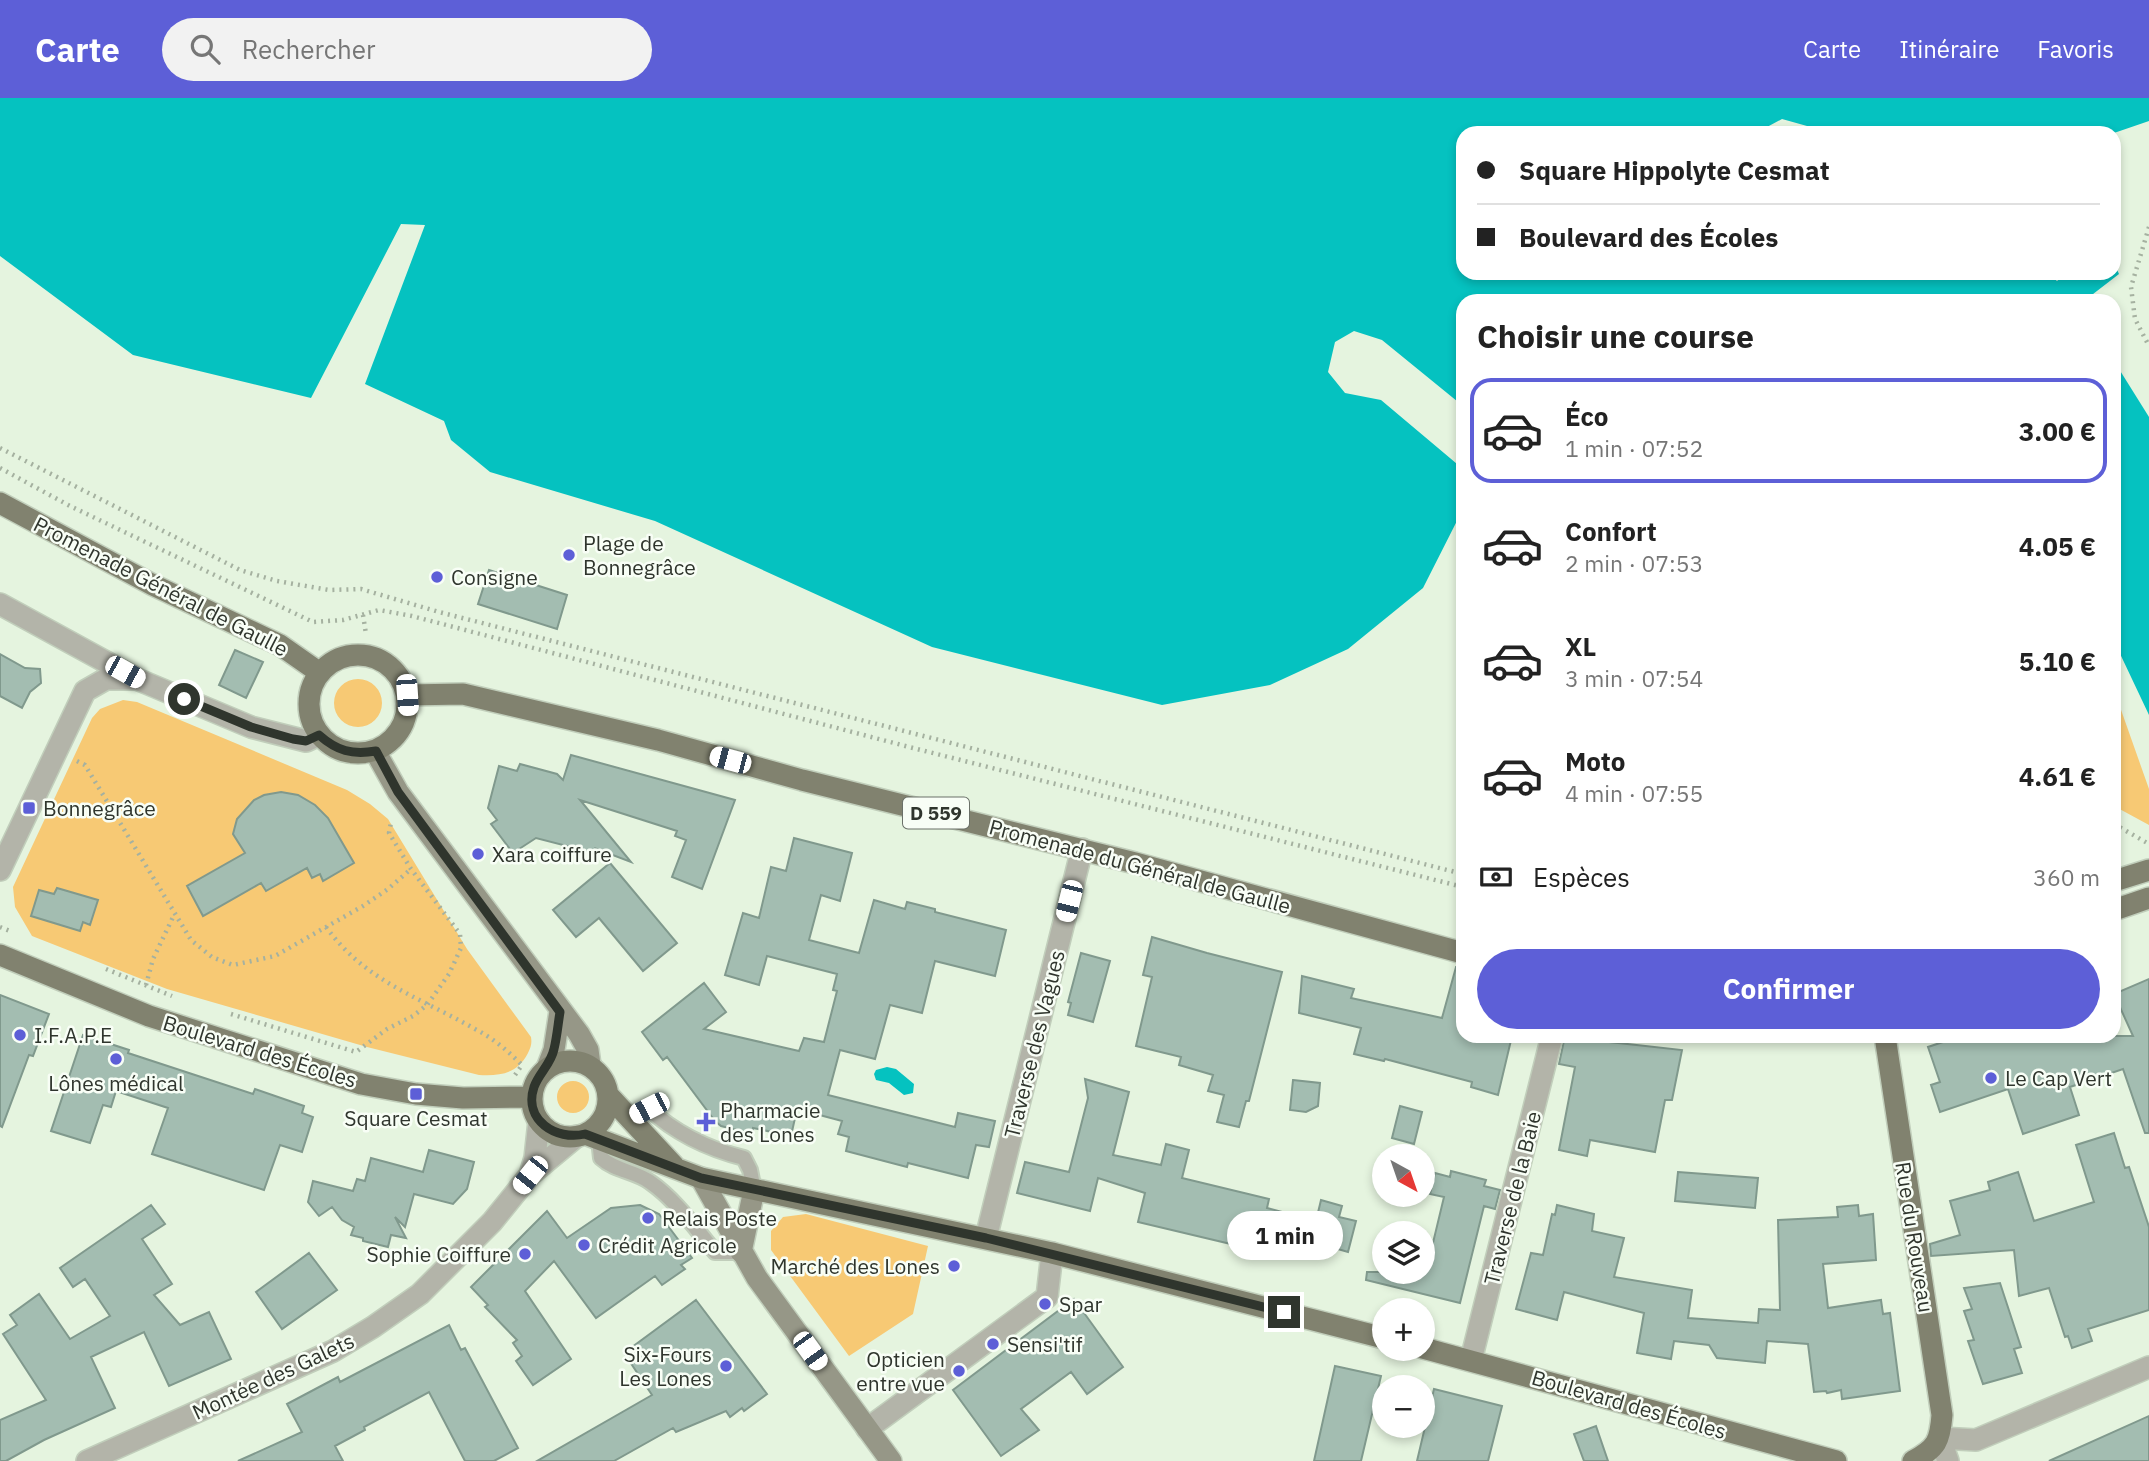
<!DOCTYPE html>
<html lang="fr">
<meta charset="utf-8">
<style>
body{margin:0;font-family:"IBM Plex Sans",sans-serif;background:#f2f2f2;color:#222;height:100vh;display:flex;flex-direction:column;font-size:26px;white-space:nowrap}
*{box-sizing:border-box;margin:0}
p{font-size:23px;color:#767676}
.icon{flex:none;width:38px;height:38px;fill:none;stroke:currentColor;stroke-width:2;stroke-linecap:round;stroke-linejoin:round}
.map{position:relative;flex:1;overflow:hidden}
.panel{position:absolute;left:1456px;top:196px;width:665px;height:749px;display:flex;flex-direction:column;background:#fff;border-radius:21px;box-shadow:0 4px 10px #0003}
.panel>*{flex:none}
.top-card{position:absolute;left:1456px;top:28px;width:665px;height:154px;border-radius:21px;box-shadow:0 4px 10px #0003;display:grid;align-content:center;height:154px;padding:0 21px;background:#fff}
.needle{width:46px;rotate:140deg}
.buttons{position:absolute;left:1372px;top:1046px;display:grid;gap:14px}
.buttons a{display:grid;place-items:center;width:63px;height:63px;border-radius:50%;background:#fff;box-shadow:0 4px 10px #0003;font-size:35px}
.end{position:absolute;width:32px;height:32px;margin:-16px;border:9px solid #2f352d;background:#fff;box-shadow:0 0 0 4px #fff}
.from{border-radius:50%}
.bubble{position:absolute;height:49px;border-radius:24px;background:#fff;box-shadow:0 4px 10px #0003;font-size:23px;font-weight:700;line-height:49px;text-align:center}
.car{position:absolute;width:21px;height:42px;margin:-21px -10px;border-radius:9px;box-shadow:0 0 5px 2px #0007;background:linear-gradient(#fff 24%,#345 0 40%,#fff 0 76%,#345 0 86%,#fff 0)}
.top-card b{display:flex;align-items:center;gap:24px;height:66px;font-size:26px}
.top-card b+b{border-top:2px solid #e0e0e0}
.top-card i{width:18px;height:18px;background:#222}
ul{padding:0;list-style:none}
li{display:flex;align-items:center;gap:21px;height:105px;margin:0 14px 10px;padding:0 7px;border:4px solid transparent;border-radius:21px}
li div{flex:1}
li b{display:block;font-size:26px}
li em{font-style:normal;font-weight:700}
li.on{border-color:#5d5fd7}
li>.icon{width:63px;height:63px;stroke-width:1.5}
h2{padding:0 21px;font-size:32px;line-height:84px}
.pay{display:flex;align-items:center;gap:18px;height:77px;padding:0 21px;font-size:26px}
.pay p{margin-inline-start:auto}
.primary-button{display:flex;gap:14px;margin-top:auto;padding:14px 21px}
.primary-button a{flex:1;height:80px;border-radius:42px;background:#5d5fd7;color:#fff;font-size:28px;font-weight:700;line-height:80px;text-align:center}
header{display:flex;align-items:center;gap:42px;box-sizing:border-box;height:98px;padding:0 35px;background:#5d5fd7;color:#fff}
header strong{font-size:33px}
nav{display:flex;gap:38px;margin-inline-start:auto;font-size:24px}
.search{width:490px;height:63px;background:#f2f2f2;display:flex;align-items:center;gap:18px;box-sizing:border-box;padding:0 24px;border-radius:38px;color:#767676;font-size:26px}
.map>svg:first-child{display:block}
.green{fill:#f7c974}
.water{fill:#05c2c0}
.building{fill:#a3bdb1;stroke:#80998d;stroke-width:2}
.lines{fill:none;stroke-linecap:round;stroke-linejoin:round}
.lane-casing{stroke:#c1cebb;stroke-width:18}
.street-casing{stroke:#c1cebb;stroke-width:24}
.secondary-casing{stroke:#c1cebb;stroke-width:24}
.primary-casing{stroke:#c1cebb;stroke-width:24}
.path{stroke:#a5b1a0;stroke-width:4.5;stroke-dasharray:2 5;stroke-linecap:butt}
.lane{stroke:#b3b4a9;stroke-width:14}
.street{stroke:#b3b4a9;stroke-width:21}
.secondary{stroke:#969787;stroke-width:21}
.primary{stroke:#81826f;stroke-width:21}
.route{stroke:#2f352d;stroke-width:9}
.poi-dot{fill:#5d5fd7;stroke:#f8fef6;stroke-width:2.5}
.labels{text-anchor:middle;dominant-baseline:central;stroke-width:5;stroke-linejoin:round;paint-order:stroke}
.shield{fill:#f8fef6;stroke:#6b7169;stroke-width:2}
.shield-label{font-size:19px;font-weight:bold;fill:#2f352d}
.poi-label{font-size:21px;fill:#2f352d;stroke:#f8fef6;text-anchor:start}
.street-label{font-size:21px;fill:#2f352d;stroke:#f8fef6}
</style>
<header>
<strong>Carte</strong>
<div class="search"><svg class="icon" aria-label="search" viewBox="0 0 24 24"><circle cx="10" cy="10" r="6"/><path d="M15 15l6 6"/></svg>Rechercher</div>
<nav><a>Carte</a><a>Itinéraire</a><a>Favoris</a></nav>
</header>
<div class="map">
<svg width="2149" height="1363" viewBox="0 0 2149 1363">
<rect width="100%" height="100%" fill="#e5f4df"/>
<path class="green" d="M334 605a24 24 0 1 1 48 0a24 24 0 1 1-48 0Z
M 2114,592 L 2149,691 L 2149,727 L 2114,708 Z
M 123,602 L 137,604 L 347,692 L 370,706 L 388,721 L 467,851 L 531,939 C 532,946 531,949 528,955 C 517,976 501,978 479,977 L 367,949 L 167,891 L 32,838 L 15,809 L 13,789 L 92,620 L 100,611 Z
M557 999a16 16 0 1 1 32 0a16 16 0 1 1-32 0Z
M 806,1116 L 928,1148 L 913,1216 L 849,1258 L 771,1152 L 771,1133 L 783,1119 Z"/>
<path class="water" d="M 0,0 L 2149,0 L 2149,23 L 2114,35 L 1832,35 L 1782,21 L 1767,29 L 1764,35 L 1463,35 L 1463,175 L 2047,175 L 2057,183 L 2067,175 L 2114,175 L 2114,165 L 2119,176 L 2084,203 L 1463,203 L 1463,308 L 1382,242 L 1354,233 L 1335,244 L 1328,274 L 1345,295 L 1381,302 L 1463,371 L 1463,411 L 1423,490 L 1348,551 L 1270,587 L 1162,607 L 932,549 L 655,423 L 490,374 L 451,342 L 444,323 L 365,286 L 425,127 L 401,126 L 311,300 L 133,257 L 0,158 Z
M 2114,263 L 2149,319 L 2149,617 L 2114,543 Z
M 887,969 L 896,971 L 914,986 L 913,995 L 904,997 L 889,985 L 876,982 L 874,976 L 876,972 Z"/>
<path class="building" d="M 489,472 L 567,497 L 557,531 L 478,506 Z
M 235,552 L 263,564 L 246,600 L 219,587 Z
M 0,556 L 25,570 L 40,571 L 41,585 L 30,594 L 22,610 L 0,598 Z
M 571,657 L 735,702 L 702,791 L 672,779 L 686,742 L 675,738 L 677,733 L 580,702 L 631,764 L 597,751 L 602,757 L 536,740 L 513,755 L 491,726 L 497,722 L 488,710 L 499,668 L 517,673 L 520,666 L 557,676 L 563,682 Z
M 281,694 L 298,697 L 315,707 L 328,720 L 354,765 L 323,783 L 320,776 L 312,780 L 307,770 L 266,793 L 261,785 L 203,818 L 187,788 L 245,755 L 233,736 L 237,721 L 254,702 L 264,697 Z
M 794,740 L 852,755 L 840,803 L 821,797 L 809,842 L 859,855 L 874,802 L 905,811 L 907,804 L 935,811 L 935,814 L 1006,832 L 995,878 L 935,863 L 922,915 L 890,907 L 875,961 L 840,952 L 828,997 L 955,1029 L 958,1015 L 995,1023 L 989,1049 L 976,1047 L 968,1080 L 908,1065 L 907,1069 L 846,1053 L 849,1039 L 838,1036 L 842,1023 L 797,1011 L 791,1038 L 753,1030 L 752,1036 L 721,1028 L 715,1023 L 667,959 L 663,962 L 642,934 L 704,885 L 726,914 L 704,931 L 799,953 L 804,940 L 824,944 L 837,893 L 833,892 L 837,876 L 767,858 L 759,887 L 725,877 L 743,815 L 759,820 L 771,769 L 786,773 Z
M 610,765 L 677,845 L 643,873 L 599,820 L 576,839 L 553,812 Z
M 57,790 L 98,802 L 90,827 L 83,824 L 80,833 L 31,818 L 39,792 L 54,796 Z
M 1152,839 L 1207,855 L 1282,874 L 1249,1003 L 1246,1003 L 1239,1029 L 1217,1024 L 1224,997 L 1208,993 L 1213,977 L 1179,967 L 1181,959 L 1136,948 L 1152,879 L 1143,877 Z
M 1081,855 L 1110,863 L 1093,924 L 1068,917 L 1071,905 L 1068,904 Z
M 1456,869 L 1463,870 L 1463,938 L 1512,938 L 1498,997 L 1471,989 L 1472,984 L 1385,961 L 1384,963 L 1354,956 L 1361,930 L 1299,915 L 1302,878 L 1354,891 L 1351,900 L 1442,920 Z
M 2149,881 L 2149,1035 L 2145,1035 L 2123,971 L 2070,989 L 2079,1017 L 2023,1036 L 2008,991 L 1940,1014 L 1931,987 L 1940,984 L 1928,949 L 1961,938 L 2133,938 L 2114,896 Z
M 0,897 L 49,916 L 33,958 L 29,957 L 2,1029 L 0,1028 Z
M 83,937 L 129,952 L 128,955 L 253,996 L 255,991 L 304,1008 L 302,1015 L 313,1019 L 302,1054 L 280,1047 L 264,1092 L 152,1056 L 168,1010 L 116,993 L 111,1009 L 103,1007 L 90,1045 L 51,1033 Z
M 1565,938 L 1611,938 L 1610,944 L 1682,952 L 1672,1002 L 1665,1002 L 1655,1054 L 1590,1042 L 1587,1058 L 1559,1052 L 1575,969 L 1559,966 Z
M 1085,981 L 1129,994 L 1113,1057 L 1161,1067 L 1166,1046 L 1189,1052 L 1182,1080 L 1269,1101 L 1267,1110 L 1316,1123 L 1321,1102 L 1342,1108 L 1339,1119 L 1356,1123 L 1348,1154 L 1331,1149 L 1330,1152 L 1328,1151 L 1326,1159 L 1259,1142 L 1256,1152 L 1138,1124 L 1145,1095 L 1098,1080 L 1090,1113 L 1017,1095 L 1025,1064 L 1069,1074 L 1088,1000 Z
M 1293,982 L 1320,985 L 1318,1008 L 1306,1014 L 1290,1012 Z
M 1400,1008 L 1422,1014 L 1414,1046 L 1392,1040 Z
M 2114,1035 L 2125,1070 L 2129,1069 L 2149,1129 L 2149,1212 L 2088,1231 L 2092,1243 L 2072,1250 L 2068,1238 L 2065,1239 L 2049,1190 L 2019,1198 L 2014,1152 L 1931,1158 L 1930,1146 L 1960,1137 L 1950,1103 L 1990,1092 L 1988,1084 L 2018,1074 L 2034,1123 L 2094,1104 L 2076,1047 Z
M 429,1052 L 474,1064 L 467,1091 L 453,1106 L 414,1096 L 405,1129 L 395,1119 L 406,1140 L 391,1137 L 388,1149 L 363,1143 L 363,1140 L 351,1137 L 354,1129 L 342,1122 L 332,1109 L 319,1118 L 308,1104 L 313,1083 L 353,1093 L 357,1081 L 365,1083 L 371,1060 L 423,1074 Z
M 1451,1073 L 1486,1082 L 1484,1088 L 1500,1092 L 1495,1111 L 1484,1108 L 1460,1205 L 1366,1182 L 1367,1174 L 1423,1174 L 1423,1146 L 1432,1149 L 1444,1099 L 1430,1096 L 1435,1075 L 1450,1079 Z
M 1678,1074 L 1758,1080 L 1755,1110 L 1675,1103 Z
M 151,1107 L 165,1126 L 142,1141 L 172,1186 L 154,1197 L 180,1227 L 209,1214 L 231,1261 L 169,1288 L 144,1234 L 91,1259 L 115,1310 L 44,1342 L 6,1363 L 0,1363 L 0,1322 L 46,1302 L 3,1236 L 17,1227 L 10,1217 L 39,1196 L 70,1241 L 110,1218 L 85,1181 L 73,1189 L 60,1170 Z
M 640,1107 L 659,1116 L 692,1160 L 681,1167 L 685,1171 L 662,1187 L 655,1178 L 596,1220 L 554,1163 L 525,1193 L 571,1261 L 533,1287 L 516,1263 L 522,1258 L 513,1245 L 517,1242 L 485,1209 L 488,1207 L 471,1189 L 547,1113 L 567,1140 L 611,1110 Z
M 1557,1107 L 1594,1116 L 1592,1133 L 1624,1140 L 1614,1179 L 1692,1192 L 1688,1220 L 1758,1225 L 1759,1211 L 1780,1212 L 1778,1122 L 1838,1119 L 1837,1109 L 1858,1107 L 1859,1118 L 1873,1116 L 1876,1162 L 1823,1166 L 1828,1210 L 1881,1202 L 1883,1216 L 1890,1215 L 1900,1293 L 1842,1301 L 1841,1292 L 1827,1295 L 1826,1293 L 1814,1294 L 1808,1246 L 1767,1243 L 1765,1265 L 1717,1260 L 1709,1247 L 1674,1243 L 1671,1261 L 1637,1255 L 1644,1215 L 1564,1194 L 1557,1222 L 1516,1211 L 1531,1155 L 1543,1157 L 1552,1116 L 1555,1117 Z
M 309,1155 L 337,1192 L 282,1231 L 256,1194 Z
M 2000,1185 L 2021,1249 L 2014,1251 L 2022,1275 L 1983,1286 L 1968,1243 L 1974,1242 L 1964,1213 L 1972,1211 L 1964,1190 Z
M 1074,1201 L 1123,1269 L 1087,1296 L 1071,1274 L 1021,1311 L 1039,1332 L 1001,1358 L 953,1292 Z
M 696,1202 L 767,1296 L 744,1313 L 742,1310 L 730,1319 L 726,1313 L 676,1334 L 673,1330 L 614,1363 L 537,1363 L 652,1297 L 624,1255 Z
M 449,1227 L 461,1252 L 465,1250 L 518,1350 L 494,1363 L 465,1363 L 429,1294 L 364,1329 L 365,1332 L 335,1348 L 343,1363 L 238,1363 L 302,1334 L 287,1306 L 338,1279 L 340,1284 Z
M 1335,1268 L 1381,1278 L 1361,1363 L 1314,1363 Z
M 1434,1291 L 1502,1308 L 1488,1363 L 1417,1363 Z
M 2149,1318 L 2149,1363 L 2049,1363 Z
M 1596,1328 L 1608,1363 L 1584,1363 L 1574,1336 Z"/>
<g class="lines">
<defs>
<path id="lane" d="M 628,1020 L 648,1010 C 676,1036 708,1051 744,1060 L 750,1072 L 754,1092
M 599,1042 L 601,1060 C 615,1073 635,1073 650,1084 C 676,1102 695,1130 715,1154 L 741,1154"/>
<path id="street" d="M 0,506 L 139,582 L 251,629 L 306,643 L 319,637
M 0,772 L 85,593 L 106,581 L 134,581
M 530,1077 L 535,1060 L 539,1023
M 986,1140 L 1082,751
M 1471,1262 L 1552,938
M 867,1331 L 1047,1199 L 1052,1155
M 87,1363 L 333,1253 L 373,1229 L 420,1196 L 492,1124 L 530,1077 L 577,1038
M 1948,1363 L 1940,1340 L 1976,1342 L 2149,1269"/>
<path id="secondary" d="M 375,653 L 398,694 L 579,936 L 588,952 L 590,967
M 547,970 L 554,952 L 560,913
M 701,1080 L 757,1180 L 891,1363
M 741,1154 L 754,1092"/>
<path id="primary" d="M 0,405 L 153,487 L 280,547 L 320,575
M309 606a49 49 0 1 1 98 0a49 49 0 1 1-98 0Z
M 407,597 L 463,596 L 658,642 L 802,682 L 1135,765 L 1463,855
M 2114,783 L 2149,772
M 2114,812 L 2149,800
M 0,857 L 149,918 L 361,986 L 416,996 L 463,1000 L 532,999
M 1885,938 L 1942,1317 C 1940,1343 1937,1350 1913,1363
M532 1001a38 38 0 1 1 76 0a38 38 0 1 1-76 0Z
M 609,998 L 674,1068
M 585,1036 L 701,1080 L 1052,1155 L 1384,1240
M 1423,1250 L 1836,1363"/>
</defs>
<use href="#lane" class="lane-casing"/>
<use href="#street" class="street-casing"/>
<use href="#secondary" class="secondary-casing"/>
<use href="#primary" class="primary-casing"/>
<path class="path" d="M 2149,129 L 2131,189 L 2135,221 L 2149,248
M 0,350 L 240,472 L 277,483 L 329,492 L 361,491 L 439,514 L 1463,776
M 0,370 L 70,408 L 313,524 L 343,522 L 379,512 L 412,518 L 913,650 L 1463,789
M 363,517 L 366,536
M 77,663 L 85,667 L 191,842 L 212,859 L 233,867 L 275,858 L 363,808 L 388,791 L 411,771
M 2114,726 L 2149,746
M 0,829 L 10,833
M 326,829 C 366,884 419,899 475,931 C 493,940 508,953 522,967 L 515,977
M 106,871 L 172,898
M 146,887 L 153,861 L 174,817
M 231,916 L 356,954 L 387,931 L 413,918 L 427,907 L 449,876 L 461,850 L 460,836 L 411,771 L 389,735 L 391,724"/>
<use href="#lane" class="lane"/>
<use href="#street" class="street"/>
<use href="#secondary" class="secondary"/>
<use href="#primary" class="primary"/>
</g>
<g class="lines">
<path class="route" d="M 184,601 L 251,629 L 293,641 L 306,643 L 319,637 C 337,653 352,657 376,653 L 398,694 L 560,914 C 558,926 557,939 554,951 C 551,966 539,975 534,989 C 523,1022 556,1043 585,1036 L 701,1080 L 986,1140 L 1284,1214"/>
</g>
<g class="poi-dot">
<circle cx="569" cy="457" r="7"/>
<circle cx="437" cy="479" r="7"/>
<rect x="22" y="703" width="14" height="14" rx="3.5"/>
<circle cx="478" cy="756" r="7"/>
<circle cx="20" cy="937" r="7"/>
<circle cx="116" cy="961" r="7"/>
<circle cx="1991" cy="980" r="7"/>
<rect x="409" y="989" width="14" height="14" rx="3.5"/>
<path d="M702.5 1013.5h7v7h7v7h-7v7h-7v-7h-7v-7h7z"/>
<circle cx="648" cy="1120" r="7"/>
<circle cx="584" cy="1147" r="7"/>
<circle cx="525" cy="1156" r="7"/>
<circle cx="954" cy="1168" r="7"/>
<circle cx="1045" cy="1206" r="7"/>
<circle cx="993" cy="1246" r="7"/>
<circle cx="726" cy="1268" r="7"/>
<circle cx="959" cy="1273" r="7"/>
</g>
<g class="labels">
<rect class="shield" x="903" y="699.5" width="66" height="31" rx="5"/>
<g class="shield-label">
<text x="936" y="715">D 559</text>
</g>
<g class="poi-label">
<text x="583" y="445">Plage de<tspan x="583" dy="24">Bonnegrâce</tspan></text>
<text x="451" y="479">Consigne</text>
<text x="43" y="710">Bonnegrâce</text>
<text x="492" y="756">Xara coiffure</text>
<text x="34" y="937">I.F.A.P.E</text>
<text x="2005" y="980">Le Cap Vert</text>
<text x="116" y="985" text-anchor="middle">Lônes médical</text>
<text x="720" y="1012">Pharmacie<tspan x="720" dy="24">des Lones</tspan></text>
<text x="416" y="1020" text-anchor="middle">Square Cesmat</text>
<text x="662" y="1120">Relais Poste</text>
<text x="598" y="1147">Crédit Agricole</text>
<text x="511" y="1156" text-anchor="end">Sophie Coiffure</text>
<text x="940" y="1168" text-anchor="end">Marché des Lones</text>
<text x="1059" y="1206">Spar</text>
<text x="1007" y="1246">Sensi'tif</text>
<text x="712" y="1256" text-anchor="end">Six-Fours<tspan x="712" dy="24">Les Lones</tspan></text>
<text x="945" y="1261" text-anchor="end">Opticien<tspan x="945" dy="24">entre vue</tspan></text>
</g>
<g class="street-label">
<text transform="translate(161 488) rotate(27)">Promenade Général de Gaulle</text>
<text transform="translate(1140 768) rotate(15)">Promenade du Général de Gaulle</text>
<text transform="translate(1034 946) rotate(-76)">Traverse des Vagues</text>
<text transform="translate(260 953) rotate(17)">Boulevard des Écoles</text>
<text transform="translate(1512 1100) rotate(-76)">Traverse de la Baie</text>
<text transform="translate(1915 1139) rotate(81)">Rue du Rouveau</text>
<text transform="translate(273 1278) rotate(-25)">Montée des Galets</text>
<text transform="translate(1629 1306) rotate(16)">Boulevard des Écoles</text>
</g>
</g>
</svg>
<div class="buttons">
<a><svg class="needle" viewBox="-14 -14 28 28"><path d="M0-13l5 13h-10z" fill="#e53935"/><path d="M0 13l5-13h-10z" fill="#767676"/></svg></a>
<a><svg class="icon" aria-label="layers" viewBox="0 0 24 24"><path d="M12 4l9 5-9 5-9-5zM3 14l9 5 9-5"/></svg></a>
<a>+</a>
<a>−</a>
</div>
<i class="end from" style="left:184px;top:601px"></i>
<i class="end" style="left:1284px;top:1214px"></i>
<div class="bubble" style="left:1227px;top:1113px;width:116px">1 min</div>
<i class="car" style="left:125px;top:574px;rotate:119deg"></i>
<i class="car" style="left:407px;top:597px;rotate:176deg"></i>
<i class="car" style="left:730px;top:662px;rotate:285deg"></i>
<i class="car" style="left:1069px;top:803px;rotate:194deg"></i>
<i class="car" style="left:649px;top:1010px;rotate:243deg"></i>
<i class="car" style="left:530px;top:1077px;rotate:219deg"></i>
<i class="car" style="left:810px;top:1253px;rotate:144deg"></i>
<div class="top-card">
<b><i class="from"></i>Square Hippolyte Cesmat</b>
<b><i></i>Boulevard des Écoles</b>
</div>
<section class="panel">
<h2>Choisir une course</h2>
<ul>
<li class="on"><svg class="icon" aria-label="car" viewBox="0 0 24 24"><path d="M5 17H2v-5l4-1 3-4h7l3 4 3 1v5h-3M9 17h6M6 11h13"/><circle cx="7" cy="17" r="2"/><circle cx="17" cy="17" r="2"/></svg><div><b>Éco</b><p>1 min · 07:52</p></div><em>3.00 €</em></li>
<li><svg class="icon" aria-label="car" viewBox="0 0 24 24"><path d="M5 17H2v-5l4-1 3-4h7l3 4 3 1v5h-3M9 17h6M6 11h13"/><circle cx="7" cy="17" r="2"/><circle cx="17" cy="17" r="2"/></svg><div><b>Confort</b><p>2 min · 07:53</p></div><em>4.05 €</em></li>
<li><svg class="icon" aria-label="car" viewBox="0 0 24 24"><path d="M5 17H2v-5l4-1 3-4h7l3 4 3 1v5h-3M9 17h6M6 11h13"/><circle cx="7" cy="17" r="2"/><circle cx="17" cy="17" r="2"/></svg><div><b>XL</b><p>3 min · 07:54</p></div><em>5.10 €</em></li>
<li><svg class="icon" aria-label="car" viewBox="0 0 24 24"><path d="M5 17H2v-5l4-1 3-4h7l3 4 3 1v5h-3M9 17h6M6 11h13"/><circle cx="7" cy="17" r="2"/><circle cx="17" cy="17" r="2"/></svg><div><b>Moto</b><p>4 min · 07:55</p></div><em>4.61 €</em></li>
</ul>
<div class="pay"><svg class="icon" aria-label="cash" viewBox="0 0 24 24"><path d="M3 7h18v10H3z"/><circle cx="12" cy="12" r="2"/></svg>Espèces<p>360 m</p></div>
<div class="primary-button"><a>Confirmer</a></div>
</section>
</div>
